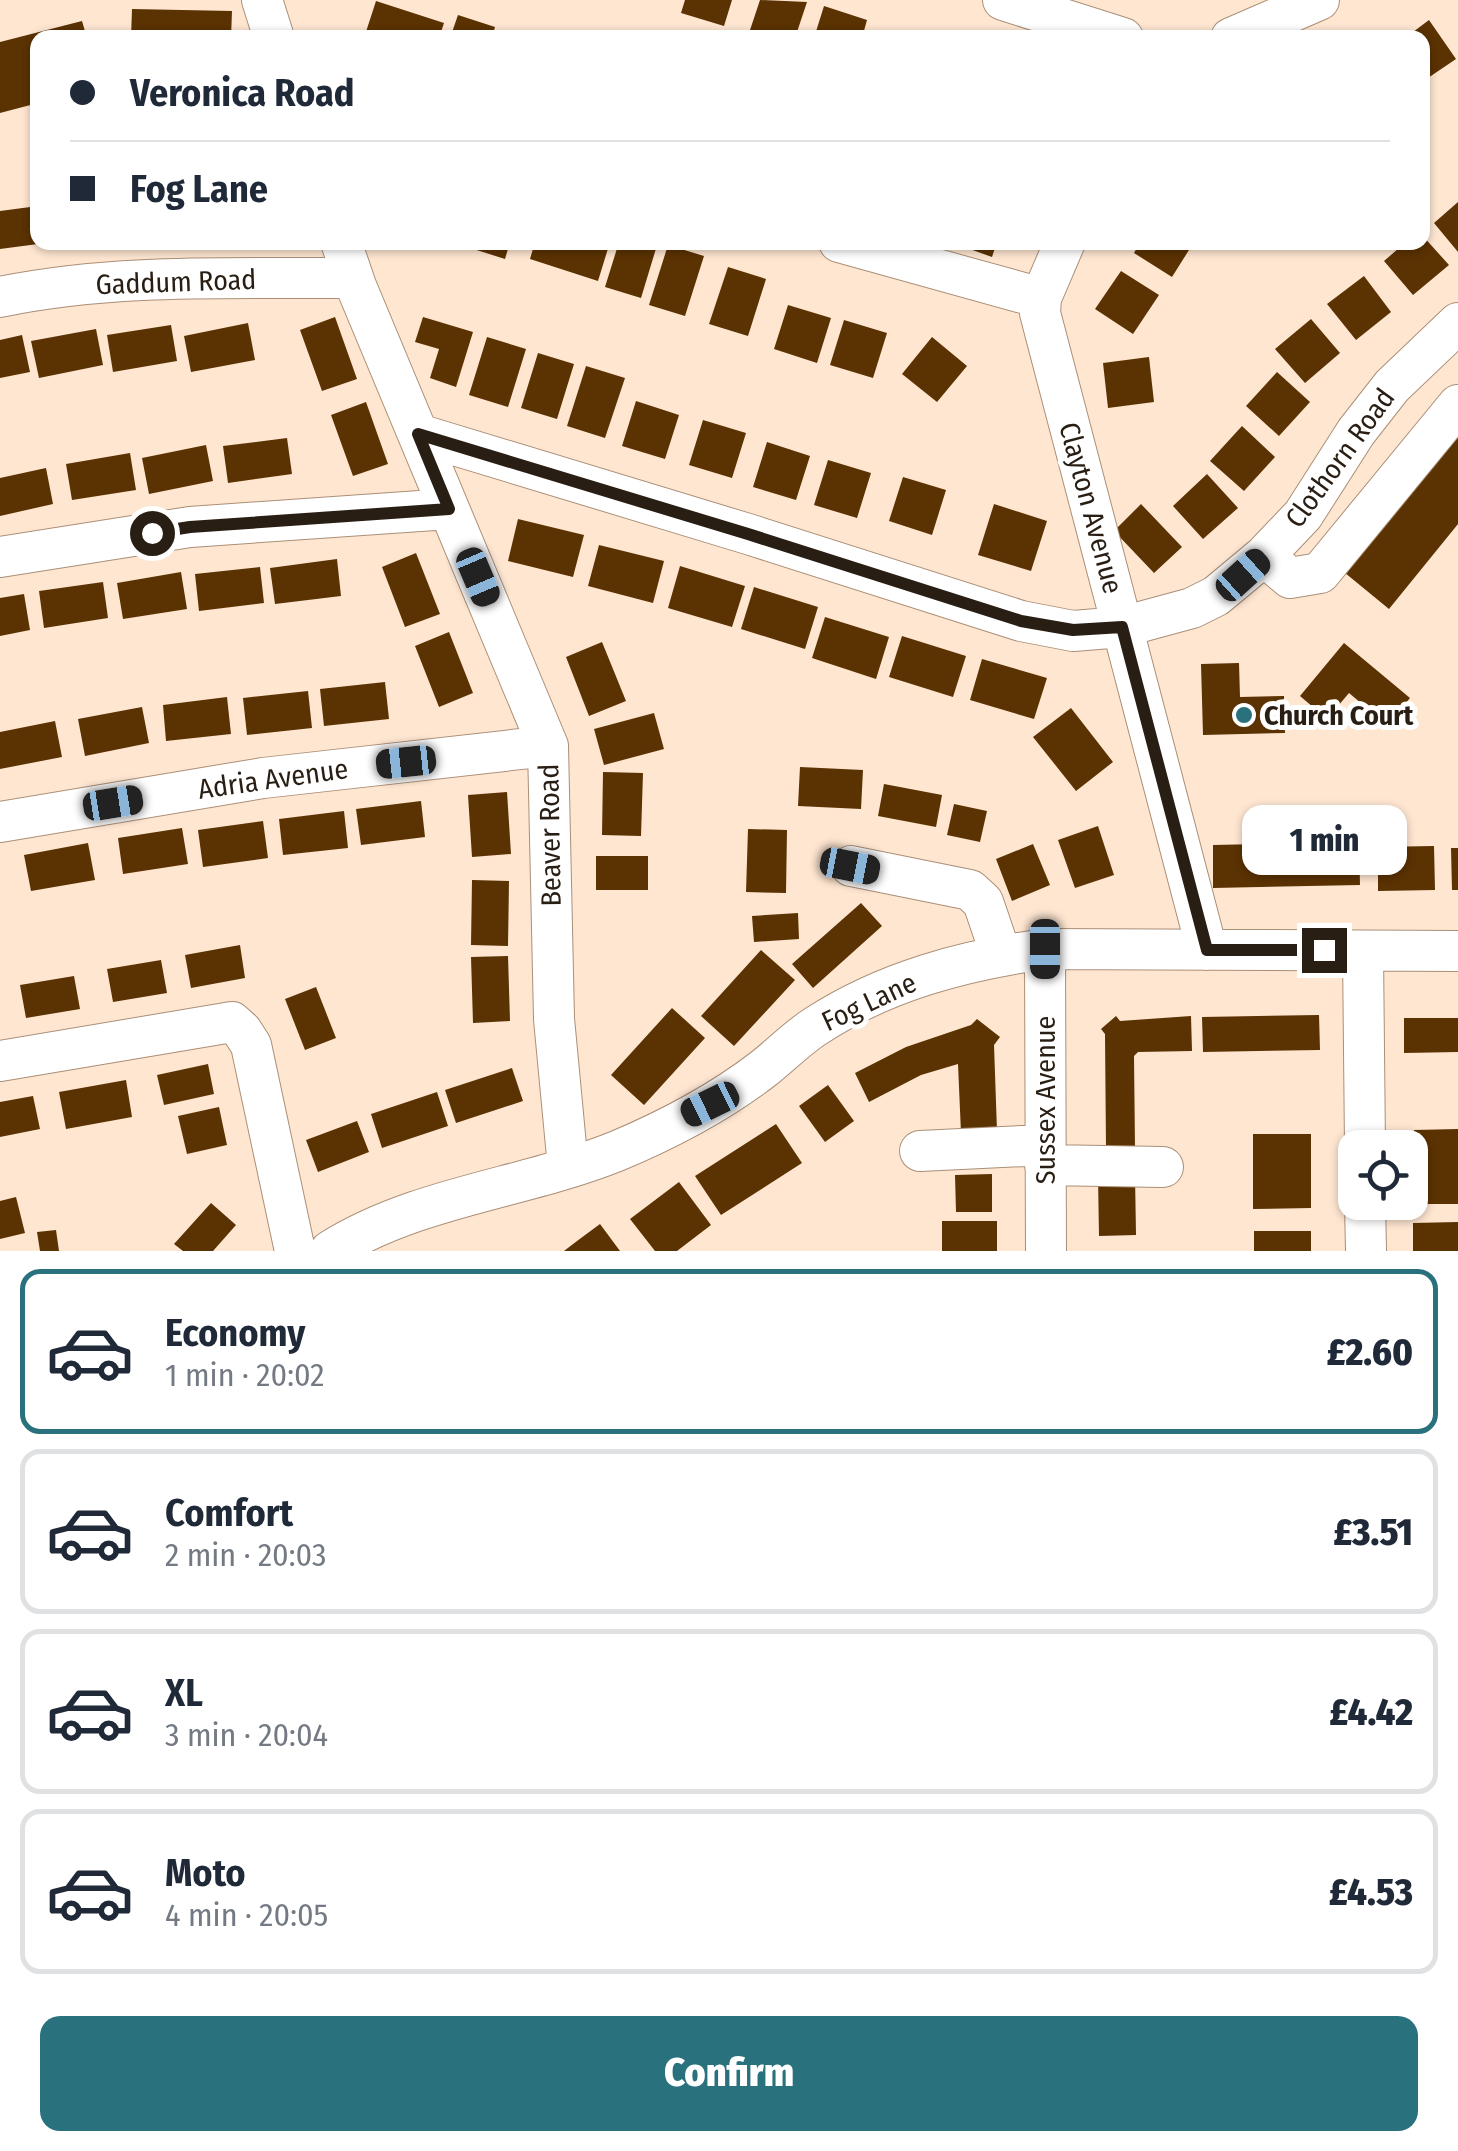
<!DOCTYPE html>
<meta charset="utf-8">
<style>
body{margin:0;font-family:"Fira Sans Condensed",sans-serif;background:#f6f6f7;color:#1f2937;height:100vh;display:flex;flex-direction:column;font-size:38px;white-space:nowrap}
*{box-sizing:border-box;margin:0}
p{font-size:32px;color:#747a83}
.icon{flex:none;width:55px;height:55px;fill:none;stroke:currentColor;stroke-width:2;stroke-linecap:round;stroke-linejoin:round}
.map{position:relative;height:1251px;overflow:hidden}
.side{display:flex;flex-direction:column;background:#fff;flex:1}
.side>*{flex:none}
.guide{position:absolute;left:30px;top:30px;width:1400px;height:220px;border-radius:20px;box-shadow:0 2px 8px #0004;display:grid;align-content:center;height:220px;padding:0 40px;background:#fff}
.controls{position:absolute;left:1338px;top:1130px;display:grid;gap:20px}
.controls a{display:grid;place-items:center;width:90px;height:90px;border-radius:20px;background:#fff;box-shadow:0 2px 8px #0004;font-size:50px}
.end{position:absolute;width:45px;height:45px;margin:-22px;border:12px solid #291e14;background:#fff;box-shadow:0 0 0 5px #fff}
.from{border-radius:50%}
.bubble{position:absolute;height:70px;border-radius:20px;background:#fff;box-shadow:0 2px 8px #0004;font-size:32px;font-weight:800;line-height:70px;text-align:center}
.car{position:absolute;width:30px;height:60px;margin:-30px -15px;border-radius:12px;box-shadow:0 0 8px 2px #0007;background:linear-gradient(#222 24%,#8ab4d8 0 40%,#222 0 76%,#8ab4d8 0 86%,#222 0)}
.guide b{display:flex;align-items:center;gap:35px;height:95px;font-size:38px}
.guide b+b{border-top:2px solid #e0e1e3}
.guide i{width:25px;height:25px;background:#1f2937}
ul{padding:18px 0 0;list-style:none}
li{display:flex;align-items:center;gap:30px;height:165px;margin:0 20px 15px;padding:0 20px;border:5px solid #e0e1e3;border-radius:20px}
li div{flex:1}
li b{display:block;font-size:38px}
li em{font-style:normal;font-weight:800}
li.current{border-color:#2a717e}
li>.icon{width:90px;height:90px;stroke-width:1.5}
.primary-button{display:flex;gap:20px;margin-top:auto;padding:20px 40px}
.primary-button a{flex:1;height:115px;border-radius:20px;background:#2a717e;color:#fff;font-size:40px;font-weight:800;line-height:115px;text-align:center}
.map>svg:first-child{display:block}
.building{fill:#5b3202}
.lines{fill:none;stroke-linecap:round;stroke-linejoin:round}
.minor-casing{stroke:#ab8f77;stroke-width:42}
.minor{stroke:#fff;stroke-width:40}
.route{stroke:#291e14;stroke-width:12}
.poi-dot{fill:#2a717e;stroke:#fff;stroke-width:4}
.labels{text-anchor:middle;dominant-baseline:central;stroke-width:10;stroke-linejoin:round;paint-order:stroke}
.street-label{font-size:28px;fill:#291e14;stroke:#fff}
.poi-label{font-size:28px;font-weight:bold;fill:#291e14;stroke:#fff;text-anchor:start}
</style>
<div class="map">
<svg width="1458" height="1251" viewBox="0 0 1458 1251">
<rect width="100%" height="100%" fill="#fee6d1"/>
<path class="building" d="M 685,0 L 732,0 L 724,26 L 681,13 Z
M 760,0 L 807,2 L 795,38 L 765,38 L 749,33 Z
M 376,1 L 444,23 L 439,38 L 364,38 Z
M 824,6 L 867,20 L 862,38 L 814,38 Z
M 132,9 L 232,11 L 231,38 L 131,38 Z
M 458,15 L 495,27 L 492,38 L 450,38 Z
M 1429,20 L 1456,59 L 1422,82 L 1422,38 L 1405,38 Z
M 82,21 L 87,38 L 38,38 L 38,103 L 0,113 L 0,42 Z
M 1458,202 L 1458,252 L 1434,223 Z
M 38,206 L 38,244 L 0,249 L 0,211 Z
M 1422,235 L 1449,265 L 1413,295 L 1384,261 L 1406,242 L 1422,242 Z
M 465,242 L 510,242 L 505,259 L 464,246 Z
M 535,242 L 610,242 L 598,281 L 530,259 Z
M 619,242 L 658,242 L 641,298 L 605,287 Z
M 950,242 L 997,242 L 992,257 Z
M 1140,242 L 1194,242 L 1172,277 L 1134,253 Z
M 668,245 L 704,256 L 685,316 L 649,305 Z
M 728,267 L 766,279 L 748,336 L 709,324 Z
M 1121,271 L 1159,295 L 1133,334 L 1095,309 Z
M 1364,276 L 1391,312 L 1356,340 L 1327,304 Z
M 788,305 L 831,318 L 817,363 L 774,349 Z
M 335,317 L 357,379 L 322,391 L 300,330 Z
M 423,317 L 473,332 L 456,387 L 430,378 L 439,349 L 415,342 Z
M 1311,319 L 1340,353 L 1305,383 L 1275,349 Z
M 844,320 L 887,333 L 873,378 L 830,365 Z
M 248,323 L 255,360 L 191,372 L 184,336 Z
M 171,325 L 177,361 L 113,372 L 107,335 Z
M 96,329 L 103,365 L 39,378 L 31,341 Z
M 22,335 L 30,372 L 0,378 L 0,340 Z
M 487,337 L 526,349 L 508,407 L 469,395 Z
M 932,337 L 967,366 L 937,402 L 902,374 Z
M 538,353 L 574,364 L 557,419 L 521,408 Z
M 1149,357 L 1154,402 L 1108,408 L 1103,363 Z
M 586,366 L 625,378 L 605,438 L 567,426 Z
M 1277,372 L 1310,402 L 1279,436 L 1246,406 Z
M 636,401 L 679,415 L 665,459 L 622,446 Z
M 366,402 L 388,464 L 353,476 L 331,415 Z
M 703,420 L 746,433 L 732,478 L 689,465 Z
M 1458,422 L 1458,524 L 1389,609 L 1339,568 Z
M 1242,426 L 1275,457 L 1244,491 L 1210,461 Z
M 287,438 L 292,474 L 228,483 L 223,446 Z
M 767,442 L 810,456 L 796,500 L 753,487 Z
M 206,445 L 213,481 L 149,494 L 142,458 Z
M 130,453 L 136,490 L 72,500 L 66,464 Z
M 828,460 L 871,473 L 857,518 L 814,505 Z
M 46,468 L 53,504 L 0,516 L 0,478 Z
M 1207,474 L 1238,508 L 1203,539 L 1173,506 Z
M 903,477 L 946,490 L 932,535 L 889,521 Z
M 994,504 L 1047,521 L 1031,571 L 978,555 Z
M 1141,504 L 1182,547 L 1154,573 L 1114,531 Z
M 518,519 L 584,535 L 573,577 L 508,561 Z
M 599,545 L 664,561 L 653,603 L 588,586 Z
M 416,553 L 440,614 L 405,627 L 382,567 Z
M 337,559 L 341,596 L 275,604 L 270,568 Z
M 680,566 L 745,586 L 732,627 L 668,608 Z
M 260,567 L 264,603 L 199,611 L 195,574 Z
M 181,572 L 187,609 L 123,619 L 117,583 Z
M 103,582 L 108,618 L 44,628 L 39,591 Z
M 754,587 L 818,607 L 805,649 L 741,629 Z
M 24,594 L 30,630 L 0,636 L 0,598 Z
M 825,617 L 889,637 L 876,679 L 812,658 Z
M 449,632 L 473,693 L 439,707 L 415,646 Z
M 902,636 L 966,656 L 953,697 L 889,677 Z
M 602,642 L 626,701 L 589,716 L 566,657 Z
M 1344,643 L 1410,698 L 1387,725 L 1349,693 L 1327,719 L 1300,696 Z
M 982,659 L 1047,678 L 1034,719 L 970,700 Z
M 1239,663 L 1240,697 L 1284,696 L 1285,733 L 1203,735 L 1201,664 Z
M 385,682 L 389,719 L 324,726 L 320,689 Z
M 308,691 L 312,728 L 247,735 L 243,698 Z
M 227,697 L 231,734 L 166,741 L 163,705 Z
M 142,707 L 149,743 L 85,756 L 78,719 Z
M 1071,708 L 1113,762 L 1076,791 L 1033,737 Z
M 654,713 L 664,749 L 604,765 L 594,729 Z
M 55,721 L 62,757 L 0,769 L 0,732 Z
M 800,767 L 863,770 L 861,809 L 798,806 Z
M 603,772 L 643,773 L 641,836 L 602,835 Z
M 884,784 L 942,795 L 936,827 L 878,816 Z
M 507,792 L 511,854 L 472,857 L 468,795 Z
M 421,801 L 425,837 L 361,845 L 356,809 Z
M 954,804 L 987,811 L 980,842 L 947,835 Z
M 344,811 L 348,848 L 283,855 L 279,819 Z
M 263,821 L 268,858 L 203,867 L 198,830 Z
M 1098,826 L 1114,875 L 1075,888 L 1058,840 Z
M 182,828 L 188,864 L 123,874 L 118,838 Z
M 748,829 L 787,830 L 786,893 L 746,892 Z
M 1359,842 L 1360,885 L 1213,888 L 1213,845 Z
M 88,843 L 95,880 L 31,891 L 24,855 Z
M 1033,844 L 1050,885 L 1012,901 L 996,859 Z
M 1434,846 L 1435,890 L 1378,891 L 1378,847 Z
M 1451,848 L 1458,848 L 1458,890 L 1452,890 Z
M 596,856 L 648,856 L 648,890 L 596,890 Z
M 472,880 L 509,881 L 508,946 L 471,945 Z
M 861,903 L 882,926 L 813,988 L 792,964 Z
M 798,913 L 799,939 L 754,942 L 752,916 Z
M 240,945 L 245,978 L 191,988 L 185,955 Z
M 761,950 L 795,980 L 734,1046 L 701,1016 Z
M 508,956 L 510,1021 L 473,1023 L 471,957 Z
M 161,960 L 167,993 L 113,1002 L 107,969 Z
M 74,976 L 80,1009 L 26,1018 L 20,985 Z
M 316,987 L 336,1038 L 305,1050 L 285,999 Z
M 672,1008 L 705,1038 L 644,1105 L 611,1075 Z
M 1319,1015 L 1320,1050 L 1203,1052 L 1202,1017 Z
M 1116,1016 L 1120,1021 L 1191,1016 L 1192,1051 L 1138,1052 L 1134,1056 L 1135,1149 L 1106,1149 L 1105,1034 L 1101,1029 Z
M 1404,1018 L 1458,1018 L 1458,1052 L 1404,1053 Z
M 977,1019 L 1000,1037 L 994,1045 L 997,1131 L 961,1133 L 958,1064 L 921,1075 L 869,1102 L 855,1073 L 906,1047 L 971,1025 Z
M 208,1064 L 214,1094 L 164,1105 L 157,1075 Z
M 512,1068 L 523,1101 L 456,1123 L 445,1090 Z
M 126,1080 L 132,1117 L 66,1129 L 59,1092 Z
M 828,1085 L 854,1121 L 825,1142 L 799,1106 Z
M 437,1092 L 448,1126 L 382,1148 L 371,1114 Z
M 33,1096 L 40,1129 L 0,1137 L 0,1102 Z
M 219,1107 L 227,1145 L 187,1154 L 178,1116 Z
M 357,1121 L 369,1152 L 318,1172 L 306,1140 Z
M 776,1124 L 802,1163 L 721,1215 L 695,1176 Z
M 1458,1129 L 1458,1204 L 1414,1204 L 1414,1130 Z
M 1253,1134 L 1311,1134 L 1311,1208 L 1253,1209 Z
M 992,1174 L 992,1212 L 956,1212 L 955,1175 Z
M 1135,1175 L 1136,1235 L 1099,1236 L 1098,1176 Z
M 679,1182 L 711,1225 L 677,1251 L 655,1251 L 630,1219 Z
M 16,1197 L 25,1233 L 0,1239 L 0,1201 Z
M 211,1203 L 236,1225 L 213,1251 L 183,1251 L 174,1244 Z
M 942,1221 L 997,1221 L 997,1251 L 942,1251 Z
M 1458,1222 L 1458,1251 L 1413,1251 L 1413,1223 Z
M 600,1224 L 620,1251 L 564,1251 L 577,1241 Z
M 56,1230 L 59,1251 L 40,1251 L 37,1232 Z
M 1254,1231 L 1311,1231 L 1311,1251 L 1254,1251 Z"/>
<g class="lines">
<defs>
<path id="minor" d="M 262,0 L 274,38
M 1003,0 L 1123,38
M 1231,38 L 1319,0
M 341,242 L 356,286 L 548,746 L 554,1019 L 568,1167
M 839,242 L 1041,298
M 1065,242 L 1041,298 L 1040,313 L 1207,950
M 0,297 C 116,273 235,279 353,278
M 418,434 L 748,534 L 1021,621 L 1073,631 L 1122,627 L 1192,608 L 1216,596 L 1264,556 L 1303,515 L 1356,432 L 1392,386 L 1458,323
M 1264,556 L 1290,578 L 1320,573 L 1458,405
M 0,557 L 190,527 L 449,509
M 0,822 L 263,778 L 548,746
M 851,866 L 970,890 L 983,902 L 1001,955
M 1045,949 L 1046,1251
M 1363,951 L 1365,1148
M 0,1061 L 232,1022 L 242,1031 L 251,1045 L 295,1251
M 920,1151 L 1045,1145
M 1045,1165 L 1163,1167
M 1365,1202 L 1366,1251
M 330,1251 C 418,1196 523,1189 617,1151 C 667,1130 720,1102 763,1069 C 781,1055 797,1038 816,1026 C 885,981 965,960 1045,949 L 1458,951"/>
</defs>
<use href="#minor" class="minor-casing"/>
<use href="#minor" class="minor"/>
</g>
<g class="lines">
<path class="route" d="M 152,533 L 190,527 L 449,509 L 418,434 L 748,534 L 1021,621 L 1073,630 L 1122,627 L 1207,950 L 1324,950"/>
</g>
<circle class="poi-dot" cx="1244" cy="715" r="10"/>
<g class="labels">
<g class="street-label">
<text transform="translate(176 282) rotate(-2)">Gaddum Road</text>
<text transform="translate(1340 458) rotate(-54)">Clothorn Road</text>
<text transform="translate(1091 508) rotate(75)">Clayton Avenue</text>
<text transform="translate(273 779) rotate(-8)">Adria Avenue</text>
<text transform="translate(550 835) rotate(-91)">Beaver Road</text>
<text transform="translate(869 1002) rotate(-25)">Fog Lane</text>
<text transform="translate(1045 1100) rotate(-90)">Sussex Avenue</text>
</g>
<g class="poi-label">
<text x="1264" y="715">Church Court</text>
</g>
</g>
</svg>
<div class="controls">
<a><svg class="icon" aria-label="locate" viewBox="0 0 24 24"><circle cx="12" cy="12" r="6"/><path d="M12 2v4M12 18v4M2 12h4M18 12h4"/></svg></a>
</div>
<i class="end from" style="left:152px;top:533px"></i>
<i class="end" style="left:1324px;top:950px"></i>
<div class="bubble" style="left:1242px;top:805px;width:165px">1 min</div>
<i class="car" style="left:1243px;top:575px;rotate:48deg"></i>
<i class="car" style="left:478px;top:577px;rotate:157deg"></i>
<i class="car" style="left:406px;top:762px;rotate:264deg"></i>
<i class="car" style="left:113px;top:803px;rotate:81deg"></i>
<i class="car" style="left:850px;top:866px;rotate:101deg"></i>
<i class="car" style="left:1045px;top:949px;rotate:180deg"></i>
<i class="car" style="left:710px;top:1104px;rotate:244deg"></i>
<div class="guide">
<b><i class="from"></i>Veronica Road</b>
<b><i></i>Fog Lane</b>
</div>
</div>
<section class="side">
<ul>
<li class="current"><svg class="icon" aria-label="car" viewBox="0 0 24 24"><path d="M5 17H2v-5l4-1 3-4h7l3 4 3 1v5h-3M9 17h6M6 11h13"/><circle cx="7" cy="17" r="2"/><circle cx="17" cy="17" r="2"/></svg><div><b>Economy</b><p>1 min · 20:02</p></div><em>£2.60</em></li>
<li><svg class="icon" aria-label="car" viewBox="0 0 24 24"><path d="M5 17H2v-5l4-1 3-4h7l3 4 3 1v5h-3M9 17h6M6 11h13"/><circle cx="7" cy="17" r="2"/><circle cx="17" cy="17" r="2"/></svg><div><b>Comfort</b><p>2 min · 20:03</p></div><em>£3.51</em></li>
<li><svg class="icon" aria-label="car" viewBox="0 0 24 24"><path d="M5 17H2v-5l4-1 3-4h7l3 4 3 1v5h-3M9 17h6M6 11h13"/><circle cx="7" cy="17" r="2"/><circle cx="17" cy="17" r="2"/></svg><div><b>XL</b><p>3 min · 20:04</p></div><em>£4.42</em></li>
<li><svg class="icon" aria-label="car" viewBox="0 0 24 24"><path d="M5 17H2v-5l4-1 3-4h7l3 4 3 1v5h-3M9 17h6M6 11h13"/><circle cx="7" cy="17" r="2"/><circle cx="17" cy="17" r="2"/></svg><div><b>Moto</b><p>4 min · 20:05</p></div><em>£4.53</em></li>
</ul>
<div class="primary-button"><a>Confirm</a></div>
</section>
